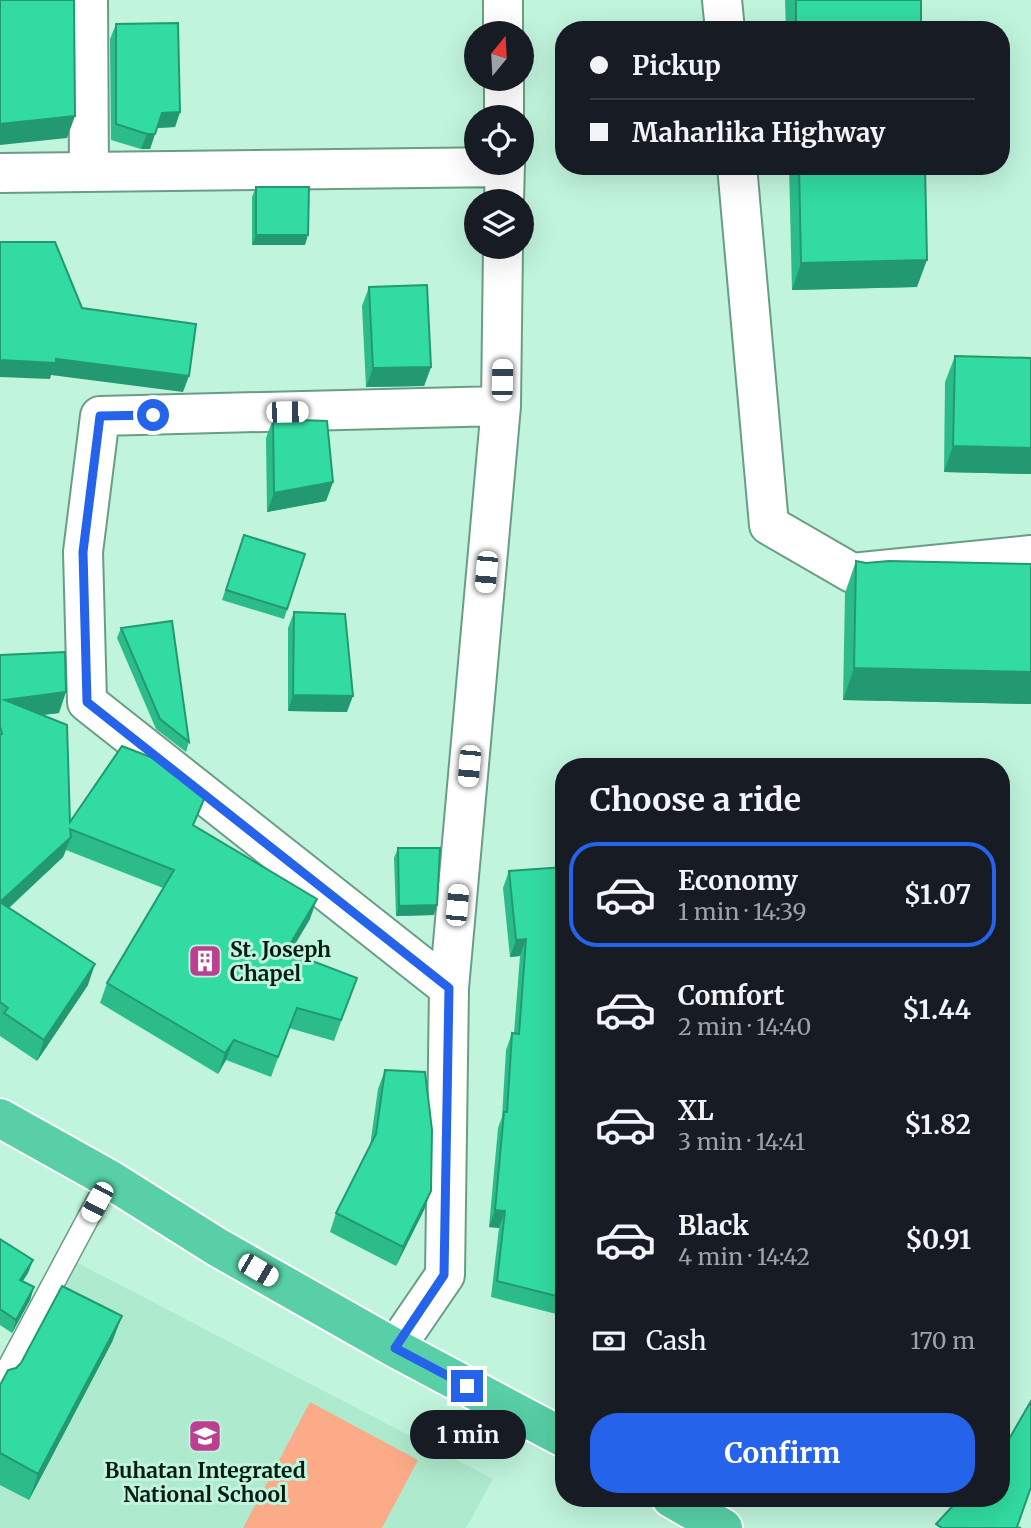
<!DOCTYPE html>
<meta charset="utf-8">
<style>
body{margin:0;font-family:Merriweather,serif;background:#20242c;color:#f1f3f6;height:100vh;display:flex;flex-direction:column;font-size:26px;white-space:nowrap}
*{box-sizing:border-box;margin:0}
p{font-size:23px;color:#9ea1a6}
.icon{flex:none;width:38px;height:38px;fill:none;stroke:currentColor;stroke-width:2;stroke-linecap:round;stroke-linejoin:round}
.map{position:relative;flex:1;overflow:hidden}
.details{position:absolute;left:555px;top:758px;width:455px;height:749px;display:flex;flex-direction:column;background:#171b24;border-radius:28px;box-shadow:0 7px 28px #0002}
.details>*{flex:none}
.top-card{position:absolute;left:555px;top:21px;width:455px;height:154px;border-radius:28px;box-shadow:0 7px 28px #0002;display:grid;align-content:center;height:154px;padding:0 35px;background:#171b24}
.needle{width:46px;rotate:18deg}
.fabs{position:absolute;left:464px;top:21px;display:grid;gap:14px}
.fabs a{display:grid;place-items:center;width:70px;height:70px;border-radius:50%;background:#171b24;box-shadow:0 7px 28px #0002;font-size:35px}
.end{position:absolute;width:32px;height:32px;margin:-16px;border:9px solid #2563eb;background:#fff;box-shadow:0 0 0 4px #fff}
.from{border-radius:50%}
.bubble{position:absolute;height:49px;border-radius:24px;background:#171b24;box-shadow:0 7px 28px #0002;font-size:23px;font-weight:700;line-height:49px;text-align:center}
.car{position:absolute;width:21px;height:42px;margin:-21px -10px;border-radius:9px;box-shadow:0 0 5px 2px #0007;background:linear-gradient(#fff 24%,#345 0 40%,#fff 0 76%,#345 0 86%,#fff 0)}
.top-card b{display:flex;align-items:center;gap:24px;height:66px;font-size:26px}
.top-card b+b{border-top:2px solid #363941}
.top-card i{width:18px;height:18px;background:#f1f3f6}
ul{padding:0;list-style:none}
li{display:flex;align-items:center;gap:21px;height:105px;margin:0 14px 10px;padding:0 21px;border:4px solid transparent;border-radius:28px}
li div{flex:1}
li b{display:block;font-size:26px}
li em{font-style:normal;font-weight:700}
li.on{border-color:#2563eb}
li>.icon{width:63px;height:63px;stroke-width:1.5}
h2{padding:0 35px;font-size:32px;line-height:84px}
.pay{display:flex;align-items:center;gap:18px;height:77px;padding:0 35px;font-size:26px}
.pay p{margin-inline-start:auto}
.primary-button{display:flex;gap:14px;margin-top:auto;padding:14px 35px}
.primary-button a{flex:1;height:80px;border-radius:28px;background:#2563eb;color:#fff;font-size:28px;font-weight:700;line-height:80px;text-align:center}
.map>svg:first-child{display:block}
.built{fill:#aeeace}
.green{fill:#fbab88}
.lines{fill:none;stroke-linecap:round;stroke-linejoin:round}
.service-casing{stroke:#6b9d86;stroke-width:24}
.minor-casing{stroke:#6b9d86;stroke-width:42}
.trunk-casing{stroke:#fff;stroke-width:42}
.service{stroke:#fff;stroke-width:21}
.minor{stroke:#fff;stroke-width:38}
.trunk{stroke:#58cfa6;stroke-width:38}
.wall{fill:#2bbc8a}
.shaded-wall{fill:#239971}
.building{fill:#32dba1;stroke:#239971;stroke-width:2}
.route{stroke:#2563eb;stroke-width:9}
.labels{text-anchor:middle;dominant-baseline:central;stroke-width:6;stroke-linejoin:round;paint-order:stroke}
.poi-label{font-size:21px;font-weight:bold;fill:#081c14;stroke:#c0f4dc;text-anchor:start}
</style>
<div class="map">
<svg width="1031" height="1528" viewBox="0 0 1031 1528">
<rect width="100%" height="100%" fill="#c0f4dc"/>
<path class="built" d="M 70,1259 L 493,1479 L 466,1528 L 0,1528 L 0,1393 Z"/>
<path class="green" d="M 310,1402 L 418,1460 L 382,1528 L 243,1528 Z"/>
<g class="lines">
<defs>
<path id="service" d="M 0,1383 L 109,1179"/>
<path id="minor" d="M 88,0 L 89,172
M 503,0 L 503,33
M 722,0 L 725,30
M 504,79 L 504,117
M 737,166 L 769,525 L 852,573 L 1031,555
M 0,173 L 505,167
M 504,201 L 505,163
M 449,988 L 87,702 L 83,552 L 100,416 L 501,406
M 395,1348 L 445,1275 L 449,988 L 501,406 L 503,247"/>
<path id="trunk" d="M 0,1118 L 109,1179 L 217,1247 L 395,1348 L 564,1438
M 671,1498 L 723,1528"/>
</defs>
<use href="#service" class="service-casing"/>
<use href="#minor" class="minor-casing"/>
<use href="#trunk" class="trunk-casing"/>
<use href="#service" class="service"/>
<use href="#minor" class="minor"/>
<use href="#trunk" class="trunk"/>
</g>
<path class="wall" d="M 785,0 L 921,0 L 921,30 L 786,30 Z
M 116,24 L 180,112 L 175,127 L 157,128 L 150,149 L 141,149 L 111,140 L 110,39 Z
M 789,166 L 925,166 L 917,287 L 792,290 Z
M 256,187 L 305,245 L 252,245 L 252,197 Z
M 369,287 L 431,367 L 424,386 L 366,387 L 362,306 Z
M 955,356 L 1031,358 L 1031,474 L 944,472 L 945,382 Z
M 273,419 L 333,482 L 326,501 L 267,512 L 266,438 Z
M 244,535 L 305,554 L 284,619 L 222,600 Z
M 856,561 L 866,563 L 1031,564 L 1031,704 L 843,700 L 845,593 Z
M 294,612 L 347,712 L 288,711 L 288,628 Z
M 121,628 L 189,742 L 186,752 L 156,729 L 117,638 Z
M 0,655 L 59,713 L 42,715 L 70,822 L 194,826 L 310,919 L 290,953 L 357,978 L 334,1041 L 289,1028 L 271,1077 L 226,1060 L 218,1074 L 100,1003 L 107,983 L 163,888 L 66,850 L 63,857 L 9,908 L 88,985 L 37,1061 L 0,1036 Z
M 398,848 L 434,915 L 396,916 L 394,858 Z
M 564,867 L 564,1316 L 491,1297 L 499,1228 L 489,1227 L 498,1128 L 502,1117 L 506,1050 L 512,1033 L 514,1033 L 520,956 L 510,957 L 503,888 L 509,871 Z
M 385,1070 L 431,1191 L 424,1210 L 396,1266 L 330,1232 L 336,1213 L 370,1146 L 378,1089 Z
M 0,1239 L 33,1260 L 28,1273 L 23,1281 L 34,1287 L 30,1300 L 12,1333 L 0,1325 Z
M 122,1316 L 112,1342 L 29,1500 L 0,1485 L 0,1385 L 16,1368 Z"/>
<path class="shaded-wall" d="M 180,112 L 175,127 L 156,128 L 162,113 Z
M 75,116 L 67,138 L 0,145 L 0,124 Z
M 147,134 L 155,134 L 150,149 L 141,149 Z
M 256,235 L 308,235 L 305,245 L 252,245 Z
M 927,260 L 917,287 L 792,290 L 801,263 Z
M 56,359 L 189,376 L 183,392 L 51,375 L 50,379 L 0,377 L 0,360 Z
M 431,367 L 424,386 L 366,387 L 373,368 Z
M 953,446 L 1031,448 L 1031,474 L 944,472 Z
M 333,482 L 326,501 L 267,512 L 274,493 Z
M 854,668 L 1031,672 L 1031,704 L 843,700 Z
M 66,692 L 59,713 L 0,720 L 5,700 Z
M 293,695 L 353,696 L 347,712 L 288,711 Z
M 71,837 L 63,857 L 0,916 L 0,902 Z
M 317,899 L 310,919 L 278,972 L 286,951 Z
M 437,905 L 434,915 L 396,916 L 399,906 Z
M 526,939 L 520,956 L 510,957 L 516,940 Z
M 95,964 L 88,985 L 37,1061 L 44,1040 Z
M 234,1040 L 226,1060 L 218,1074 L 225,1053 Z
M 431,1191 L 424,1210 L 396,1266 L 403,1247 Z
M 495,1210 L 505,1211 L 499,1228 L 489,1227 Z
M 33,1260 L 28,1273 L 15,1292 L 20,1280 Z
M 34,1287 L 30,1300 L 12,1333 L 16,1320 Z
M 122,1316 L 112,1342 L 29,1500 L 38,1474 Z"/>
<path class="building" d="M 0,0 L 74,0 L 75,116 L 0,124 Z
M 796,0 L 921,0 L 921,30 L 796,30 Z
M 178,23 L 180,112 L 162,113 L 155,134 L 147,134 L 116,124 L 116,24 Z
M 799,166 L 925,166 L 927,260 L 801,263 Z
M 256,187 L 309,187 L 308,235 L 256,235 Z
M 0,242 L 55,242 L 82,308 L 196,324 L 189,376 L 56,359 L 56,363 L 0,360 Z
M 427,285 L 431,367 L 373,368 L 369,287 Z
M 955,356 L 1031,358 L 1031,448 L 953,446 Z
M 273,419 L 327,421 L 333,482 L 274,493 Z
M 244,535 L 305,554 L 287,609 L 226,590 Z
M 856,561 L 866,563 L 889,561 L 1031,564 L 1031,672 L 854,668 Z
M 294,612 L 345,614 L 353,696 L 293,695 Z
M 172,621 L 189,742 L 160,719 L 121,628 Z
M 65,652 L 66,692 L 5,700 L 67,725 L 70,822 L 122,746 L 158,760 L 205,797 L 193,825 L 317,899 L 286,951 L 357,978 L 341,1020 L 297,1008 L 278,1057 L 234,1040 L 225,1053 L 107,983 L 174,870 L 70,829 L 71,837 L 0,902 L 95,964 L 44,1040 L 4,1013 L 8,1008 L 0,1002 L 0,735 L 2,734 L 0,726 L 0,655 Z
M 398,848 L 440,848 L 437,905 L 399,906 Z
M 564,867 L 564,1298 L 497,1281 L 505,1211 L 495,1210 L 504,1112 L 507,1112 L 512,1033 L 519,1034 L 526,939 L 516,940 L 509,871 Z
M 385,1070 L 425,1072 L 432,1130 L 431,1191 L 403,1247 L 336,1213 L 376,1134 Z
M 0,1239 L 33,1260 L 20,1280 L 34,1287 L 16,1320 L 0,1309 Z
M 62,1286 L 122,1316 L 38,1474 L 0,1453 L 0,1385 L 8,1370 L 16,1368 L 21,1363 Z
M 1031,1401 L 1031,1487 L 1017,1527 L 1021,1528 L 942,1528 L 936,1524 L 960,1498 L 1001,1498 L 1001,1453 Z"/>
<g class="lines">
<path class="route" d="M 153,415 L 100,416 L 83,552 L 87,702 L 449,988 L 444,1275 L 395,1348 L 467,1386"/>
</g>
<defs>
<symbol id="building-square" viewBox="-11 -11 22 22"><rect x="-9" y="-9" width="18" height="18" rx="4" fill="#bb4090" stroke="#c0f4dc"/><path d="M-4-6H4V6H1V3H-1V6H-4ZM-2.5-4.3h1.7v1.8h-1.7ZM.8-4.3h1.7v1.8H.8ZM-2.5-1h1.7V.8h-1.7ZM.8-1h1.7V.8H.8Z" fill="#fff"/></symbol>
<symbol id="school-square" viewBox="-11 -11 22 22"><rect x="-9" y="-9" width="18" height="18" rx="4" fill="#bb4090" stroke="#c0f4dc"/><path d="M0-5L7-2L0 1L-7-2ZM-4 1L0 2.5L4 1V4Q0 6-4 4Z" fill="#fff"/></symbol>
</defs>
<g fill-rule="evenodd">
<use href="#building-square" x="186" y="942" width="38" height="38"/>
<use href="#school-square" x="186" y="1417" width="38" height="38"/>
</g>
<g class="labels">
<g class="poi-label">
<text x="230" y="949">St. Joseph<tspan x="230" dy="24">Chapel</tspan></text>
<text x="205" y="1470" text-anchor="middle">Buhatan Integrated<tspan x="205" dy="24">National School</tspan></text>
</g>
</g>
</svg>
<div class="fabs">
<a><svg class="needle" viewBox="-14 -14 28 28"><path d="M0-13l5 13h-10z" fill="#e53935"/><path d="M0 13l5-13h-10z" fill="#9ea1a6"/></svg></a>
<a><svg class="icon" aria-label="locate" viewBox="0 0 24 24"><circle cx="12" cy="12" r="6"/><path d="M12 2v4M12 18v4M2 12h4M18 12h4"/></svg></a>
<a><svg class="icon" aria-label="layers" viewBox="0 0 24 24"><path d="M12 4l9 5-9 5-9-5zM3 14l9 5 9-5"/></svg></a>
</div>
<i class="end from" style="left:153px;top:415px"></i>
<i class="end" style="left:467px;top:1386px"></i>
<div class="bubble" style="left:410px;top:1410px;width:116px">1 min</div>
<i class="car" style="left:502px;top:380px;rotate:1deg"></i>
<i class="car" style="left:287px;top:412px;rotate:89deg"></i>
<i class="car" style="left:486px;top:572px;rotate:185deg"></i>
<i class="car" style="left:469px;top:766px;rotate:185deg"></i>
<i class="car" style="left:457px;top:905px;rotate:5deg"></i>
<i class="car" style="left:97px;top:1202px;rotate:208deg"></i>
<i class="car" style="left:258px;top:1270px;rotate:120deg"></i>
<div class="top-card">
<b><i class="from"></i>Pickup</b>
<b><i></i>Maharlika Highway</b>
</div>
<section class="details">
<h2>Choose a ride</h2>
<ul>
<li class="on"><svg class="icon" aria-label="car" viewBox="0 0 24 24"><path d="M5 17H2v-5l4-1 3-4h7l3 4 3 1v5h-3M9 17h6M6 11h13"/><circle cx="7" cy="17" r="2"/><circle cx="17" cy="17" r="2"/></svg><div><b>Economy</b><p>1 min · 14:39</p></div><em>$1.07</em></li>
<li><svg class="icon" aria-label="car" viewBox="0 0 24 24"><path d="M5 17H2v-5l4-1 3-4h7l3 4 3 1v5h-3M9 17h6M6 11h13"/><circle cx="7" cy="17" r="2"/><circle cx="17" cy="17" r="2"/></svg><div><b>Comfort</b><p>2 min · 14:40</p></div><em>$1.44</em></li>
<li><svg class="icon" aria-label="car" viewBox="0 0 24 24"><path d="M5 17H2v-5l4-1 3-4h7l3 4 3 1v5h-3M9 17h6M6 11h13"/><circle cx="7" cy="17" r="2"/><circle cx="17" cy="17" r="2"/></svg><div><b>XL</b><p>3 min · 14:41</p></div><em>$1.82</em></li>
<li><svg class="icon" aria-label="car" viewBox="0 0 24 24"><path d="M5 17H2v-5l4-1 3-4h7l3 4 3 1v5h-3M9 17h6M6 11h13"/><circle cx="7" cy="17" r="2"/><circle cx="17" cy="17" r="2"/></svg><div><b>Black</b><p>4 min · 14:42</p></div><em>$0.91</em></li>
</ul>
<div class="pay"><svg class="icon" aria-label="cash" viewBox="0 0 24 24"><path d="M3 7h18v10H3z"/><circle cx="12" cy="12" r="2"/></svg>Cash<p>170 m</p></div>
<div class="primary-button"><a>Confirm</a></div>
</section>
</div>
